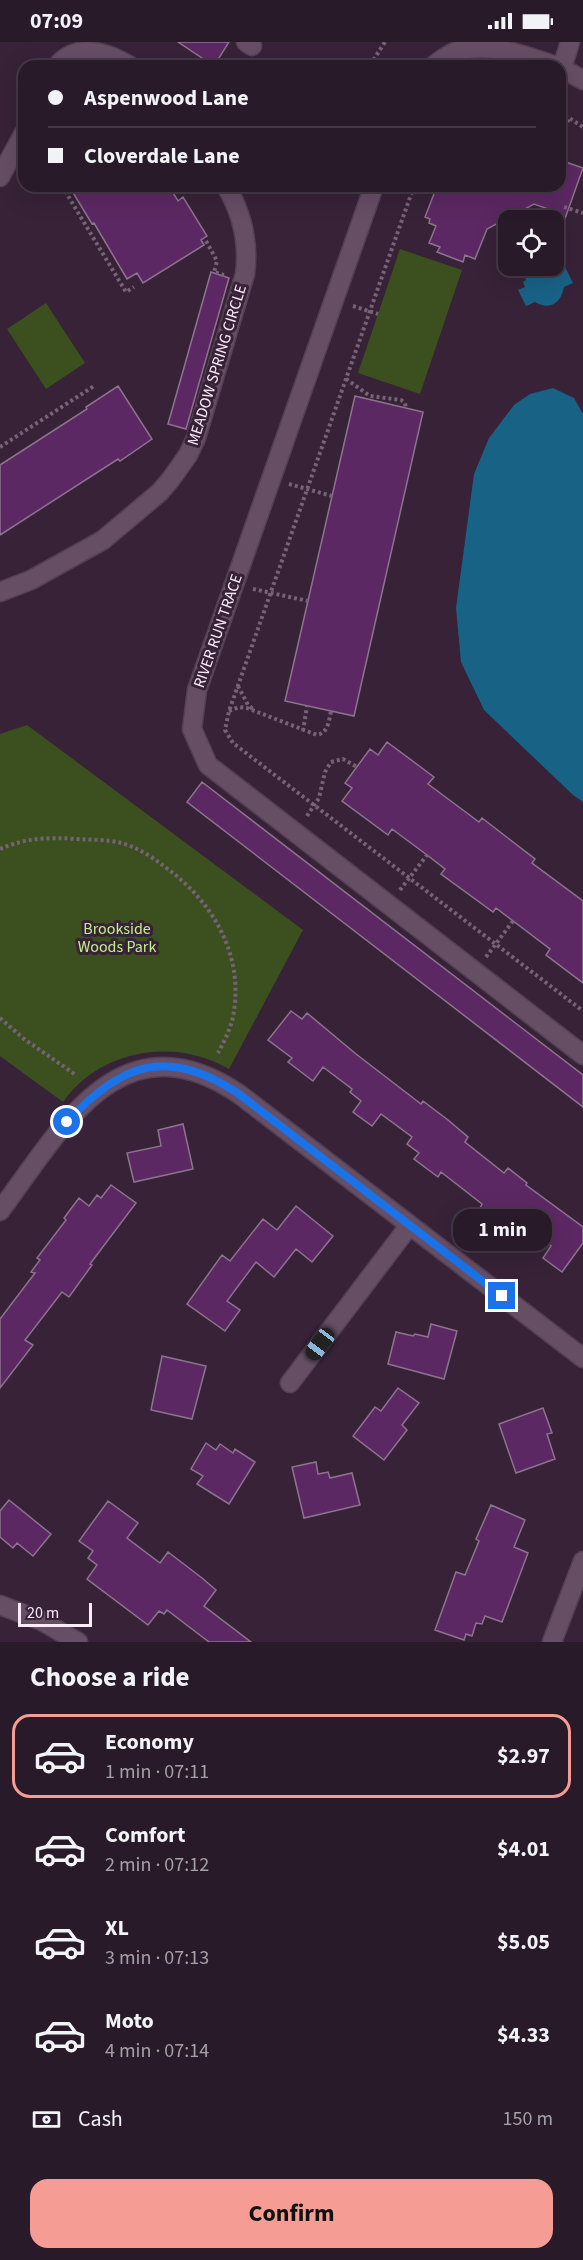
<!DOCTYPE html>
<meta charset="utf-8">
<style>
body{margin:0;font-family:"Source Sans 3",sans-serif;background:#312331;color:#f1f3f6;height:100vh;display:flex;flex-direction:column;font-size:22px;white-space:nowrap}
*{box-sizing:border-box;margin:0}
p{font-size:20px;color:#a5a1a8}
.icon{flex:none;width:33px;height:33px;fill:none;stroke:currentColor;stroke-width:2;stroke-linecap:round;stroke-linejoin:round}
.map{position:relative;height:1600px;overflow:hidden}
.details{display:flex;flex-direction:column;background:#291a29;flex:1}
.details>*{flex:none}
.guide{position:absolute;left:18px;top:18px;width:548px;height:132px;border-radius:18px;box-shadow:0 6px 24px #0002,0 0 0 2px #453846;display:grid;align-content:center;height:132px;padding:0 30px;background:#291a29}
.tools{position:absolute;left:498px;top:168px;display:grid;gap:12px}
.tools a{display:grid;place-items:center;width:66px;height:66px;border-radius:12px;background:#291a29;box-shadow:0 6px 24px #0002,0 0 0 2px #453846;font-size:30px}
.scale{position:absolute;left:18px;bottom:15px;width:74px;box-sizing:border-box;padding-left:6px;border:3px solid #faebf9;border-top:0;font-size:16px;line-height:21px;white-space:nowrap;color:#faebf9;-webkit-text-stroke:4px #372237;paint-order:stroke}
.end{position:absolute;width:27px;height:27px;margin:-14px;border:8px solid #1a73e8;background:#fff;box-shadow:0 0 0 3px #fff}
.from{border-radius:50%}
.bubble{position:absolute;height:42px;border-radius:18px;background:#291a29;box-shadow:0 6px 24px #0002,0 0 0 2px #453846;font-size:20px;font-weight:700;line-height:42px;text-align:center}
.car{position:absolute;width:18px;height:36px;margin:-18px -9px;border-radius:8px;box-shadow:0 0 4px 2px #0007;background:linear-gradient(#222 24%,#8ab4d8 0 40%,#222 0 76%,#8ab4d8 0 86%,#222 0)}
.guide b{display:flex;align-items:center;gap:21px;height:57px;font-size:22px}
.guide b+b{border-top:2px solid #453846}
.guide i{width:15px;height:15px;background:#f1f3f6}
ul{padding:0;list-style:none}
li{display:flex;align-items:center;gap:18px;height:84px;margin:0 12px 9px;padding:0 18px;border:3px solid transparent;border-radius:18px}
li div{flex:1}
li b{display:block;font-size:22px}
li em{font-style:normal;font-weight:700}
li.on{border-color:#f59c95}
li>.icon{width:54px;height:54px;stroke-width:1.5}
h2{padding:0 30px;font-size:27px;line-height:72px}
.pay{display:flex;align-items:center;gap:15px;height:66px;padding:0 30px;font-size:22px}
.pay p{margin-inline-start:auto}
.primary-button{display:flex;gap:12px;margin-top:auto;padding:12px 30px}
.primary-button a{flex:1;height:69px;border-radius:18px;background:#f59c95;color:#111;font-size:24px;font-weight:700;line-height:69px;text-align:center}
.status{display:flex;justify-content:space-between;align-items:center;height:42px;padding:0 30px;background:#291a29;direction:ltr}
.status svg{height:16px;fill:currentColor}
.map>svg:first-child{display:block}
.green{fill:#3b501e}
.water{fill:#186286}
.building{fill:#5c2863;stroke:#8c748e;stroke-width:1.5}
.lines{fill:none;stroke-linecap:round;stroke-linejoin:round}
.minor-casing{stroke:#534053;stroke-width:21}
.path{stroke:#766376;stroke-width:4;stroke-dasharray:3 3;stroke-linecap:butt}
.minor{stroke:#664e65;stroke-width:18}
.route{stroke:#1a73e8;stroke-width:8}
.labels{text-anchor:middle;dominant-baseline:central;stroke-width:6;stroke-linejoin:round;paint-order:stroke}
.street-label{font-size:16px;fill:#faebf9;stroke:#372237}
.park-label{font-size:16px;fill:#c0f086;stroke:#372237}
</style>
<div class="status"><b>07:09</b><svg viewBox="0 0 49 12"><path d="M0 12V9h3v3zM5 12V6h3v6zM10 12V3h3v9zM15 12V0h3v12zM26 1h20v11H26zM47 4h2v5h-2z"/></svg></div>
<div class="map">
<svg width="583" height="1600" viewBox="0 0 583 1600">
<rect width="100%" height="100%" fill="#372237"/>
<path class="green" d="M 400,207 L 462,228 L 420,352 L 358,331 Z
M 46,261 L 85,321 L 46,347 L 7,287 Z
M 27,683 L 303,888 L 229,1027 C 175,995 100,1007 63,1060 L 0,1014 L 0,692 Z"/>
<path class="water" d="M 537,224 L 550,224 L 552,226 L 557,224 L 559,228 L 565,225 L 573,241 L 564,245 C 561,261 550,269 535,260 L 526,264 L 518,248 L 525,245 L 523,240 L 526,238 L 525,235 L 529,232 L 527,229 Z
M 553,346 L 574,356 L 583,372 L 583,760 L 573,753 L 484,668 L 461,620 L 456,566 L 474,432 L 489,396 L 514,363 L 530,352 Z"/>
<path class="building" d="M 178,0 L 229,0 L 214,24 Z
M 560,118 L 583,126 L 562,185 L 560,184 L 560,171 L 534,162 L 487,187 L 475,217 L 465,213 L 463,220 L 437,210 L 440,205 L 429,201 L 436,184 L 429,181 L 430,177 L 425,175 L 437,144 L 560,144 Z
M 69,144 L 169,144 L 178,159 L 183,155 L 207,194 L 201,198 L 204,203 L 143,241 L 137,231 L 127,237 L 94,181 L 92,182 Z
M 211,230 L 229,236 L 186,387 L 168,382 Z
M 118,344 L 152,397 L 120,419 L 118,417 L 0,493 L 0,423 L 87,367 L 86,365 Z
M 355,354 L 423,370 L 354,674 L 285,659 Z
M 387,700 L 434,735 L 428,742 L 479,780 L 482,776 L 535,817 L 532,821 L 583,859 L 583,941 L 546,913 L 550,907 L 496,866 L 493,870 L 441,832 L 445,827 L 427,813 L 392,787 L 388,793 L 342,759 L 352,746 L 345,741 L 370,707 L 378,713 Z
M 202,740 L 583,1033 L 583,1065 L 187,760 Z
M 291,969 L 302,977 L 307,971 L 356,1012 L 421,1062 L 423,1059 L 448,1078 L 468,1095 L 465,1100 L 504,1131 L 508,1126 L 527,1141 L 526,1143 L 583,1185 L 583,1201 L 562,1230 L 543,1216 L 551,1204 L 540,1196 L 542,1193 L 508,1169 L 499,1181 L 480,1166 L 482,1162 L 441,1130 L 438,1135 L 414,1117 L 419,1111 L 407,1102 L 412,1095 L 381,1072 L 372,1084 L 353,1070 L 361,1059 L 350,1050 L 352,1047 L 323,1025 L 313,1039 L 288,1020 L 292,1016 L 268,998 Z
M 183,1082 L 193,1127 L 134,1140 L 127,1111 L 161,1104 L 158,1088 Z
M 111,1143 L 136,1161 L 90,1222 L 92,1223 L 69,1255 L 62,1250 L 25,1298 L 33,1303 L 0,1346 L 0,1277 L 35,1231 L 31,1230 L 40,1218 L 37,1216 L 66,1178 L 64,1176 L 79,1156 L 89,1164 L 97,1153 L 101,1156 Z
M 296,1164 L 333,1194 L 312,1220 L 296,1207 L 274,1235 L 256,1220 L 227,1259 L 240,1268 L 225,1289 L 187,1262 L 222,1213 L 230,1219 L 263,1177 L 277,1188 Z
M 431,1282 L 457,1289 L 444,1337 L 388,1322 L 396,1290 L 413,1294 L 415,1292 L 428,1295 Z
M 162,1314 L 206,1324 L 192,1377 L 151,1368 Z
M 398,1346 L 419,1361 L 402,1383 L 407,1388 L 384,1418 L 353,1394 L 375,1365 L 381,1369 Z
M 543,1366 L 552,1391 L 547,1392 L 555,1417 L 516,1431 L 499,1382 Z
M 206,1401 L 216,1408 L 220,1402 L 233,1411 L 235,1407 L 255,1420 L 229,1462 L 197,1442 L 203,1434 L 191,1427 Z
M 316,1420 L 318,1432 L 328,1430 L 330,1436 L 352,1431 L 360,1463 L 304,1476 L 292,1425 Z
M 9,1458 L 51,1492 L 33,1514 L 17,1501 L 13,1506 L 0,1495 L 0,1469 Z
M 108,1459 L 138,1481 L 127,1496 L 160,1521 L 168,1510 L 202,1536 L 216,1548 L 204,1564 L 251,1600 L 209,1600 L 167,1568 L 164,1572 L 159,1569 L 148,1583 L 87,1537 L 97,1523 L 88,1516 L 93,1509 L 79,1499 Z
M 491,1463 L 525,1478 L 514,1505 L 528,1511 L 502,1580 L 485,1574 L 482,1582 L 476,1581 L 472,1594 L 466,1592 L 464,1598 L 435,1588 L 456,1530 L 465,1533 L 479,1499 L 476,1497 Z"/>
<g class="lines">
<defs>
<path id="minor" d="M 246,0 L 252,4
M 57,24 C 76,0 107,10 130,24
M 433,24 C 440,19 448,12 457,9 C 490,0 524,13 556,24
M 560,25 L 583,38
M 562,26 L 570,0
M 0,135 L 24,91
M 374,144 L 197,648 L 192,687 L 208,723 L 583,1013
M 0,550 L 31,538 L 103,498 L 160,450 L 171,437 L 188,413 L 196,396 L 245,232 C 249,201 242,171 226,144
M 0,1169 C 62,1086 121,972 239,1052 L 583,1316
M 290,1341 L 409,1184
M 0,1563 L 42,1579 L 78,1600
M 552,1600 L 583,1519"/>
</defs>
<use href="#minor" class="minor-casing"/>
<path class="path" d="M 385,24 L 374,17 L 385,0
M 560,70 L 583,85
M 560,103 L 569,75
M 62,144 L 126,250 L 134,245
M 414,144 L 229,669 L 225,688 L 233,701 L 583,969
M 564,165 L 583,171
M 206,199 L 217,219 L 214,230 L 224,233
M 353,264 L 378,272
M 346,337 L 370,354 L 401,358 L 405,361 L 406,366
M 0,405 L 94,344
M 289,442 L 332,454
M 253,547 L 308,559
M 238,644 L 248,663 L 253,667
M 229,669 L 239,665 L 247,666 L 317,693 C 328,691 329,679 331,669
M 303,689 L 307,664
M 307,774 L 319,756 L 325,730 L 331,720 L 343,717 L 357,725
M 0,807 C 25,796 49,795 76,797 C 91,798 107,797 121,801 C 137,805 152,815 165,825 C 211,858 243,910 234,969 C 232,984 225,998 218,1011
M 400,848 L 427,813
M 486,915 L 513,879
M 0,976 L 24,997 L 76,1033"/>
<use href="#minor" class="minor"/>
</g>
<g class="lines">
<path class="route" d="M 67,1080 C 121,1021 168,1004 239,1052 L 502,1254"/>
</g>
<g class="labels">
<g class="street-label">
<text transform="translate(217 323) rotate(-73)">MEADOW SPRING CIRCLE</text>
<text transform="translate(218 589) rotate(-71)">RIVER RUN TRACE</text>
</g>
<g class="park-label">
<text x="117" y="887">Brookside<tspan x="117" dy="18">Woods Park</tspan></text>
</g>
</g>
</svg>
<div class="tools">
<a><svg class="icon" aria-label="locate" viewBox="0 0 24 24"><circle cx="12" cy="12" r="6"/><path d="M12 2v4M12 18v4M2 12h4M18 12h4"/></svg></a>
</div>
<div class="scale">20 m</div>
<i class="end from" style="left:67px;top:1080px"></i>
<i class="end" style="left:502px;top:1254px"></i>
<div class="bubble" style="left:453px;top:1167px;width:99px">1 min</div>
<i class="car" style="left:320px;top:1302px;rotate:217deg"></i>
<div class="guide">
<b><i class="from"></i>Aspenwood Lane</b>
<b><i></i>Cloverdale Lane</b>
</div>
</div>
<section class="details">
<h2>Choose a ride</h2>
<ul>
<li class="on"><svg class="icon" aria-label="car" viewBox="0 0 24 24"><path d="M5 17H2v-5l4-1 3-4h7l3 4 3 1v5h-3M9 17h6M6 11h13"/><circle cx="7" cy="17" r="2"/><circle cx="17" cy="17" r="2"/></svg><div><b>Economy</b><p>1 min · 07:11</p></div><em>$2.97</em></li>
<li><svg class="icon" aria-label="car" viewBox="0 0 24 24"><path d="M5 17H2v-5l4-1 3-4h7l3 4 3 1v5h-3M9 17h6M6 11h13"/><circle cx="7" cy="17" r="2"/><circle cx="17" cy="17" r="2"/></svg><div><b>Comfort</b><p>2 min · 07:12</p></div><em>$4.01</em></li>
<li><svg class="icon" aria-label="car" viewBox="0 0 24 24"><path d="M5 17H2v-5l4-1 3-4h7l3 4 3 1v5h-3M9 17h6M6 11h13"/><circle cx="7" cy="17" r="2"/><circle cx="17" cy="17" r="2"/></svg><div><b>XL</b><p>3 min · 07:13</p></div><em>$5.05</em></li>
<li><svg class="icon" aria-label="car" viewBox="0 0 24 24"><path d="M5 17H2v-5l4-1 3-4h7l3 4 3 1v5h-3M9 17h6M6 11h13"/><circle cx="7" cy="17" r="2"/><circle cx="17" cy="17" r="2"/></svg><div><b>Moto</b><p>4 min · 07:14</p></div><em>$4.33</em></li>
</ul>
<div class="pay"><svg class="icon" aria-label="cash" viewBox="0 0 24 24"><path d="M3 7h18v10H3z"/><circle cx="12" cy="12" r="2"/></svg>Cash<p>150 m</p></div>
<div class="primary-button"><a>Confirm</a></div>
</section>
